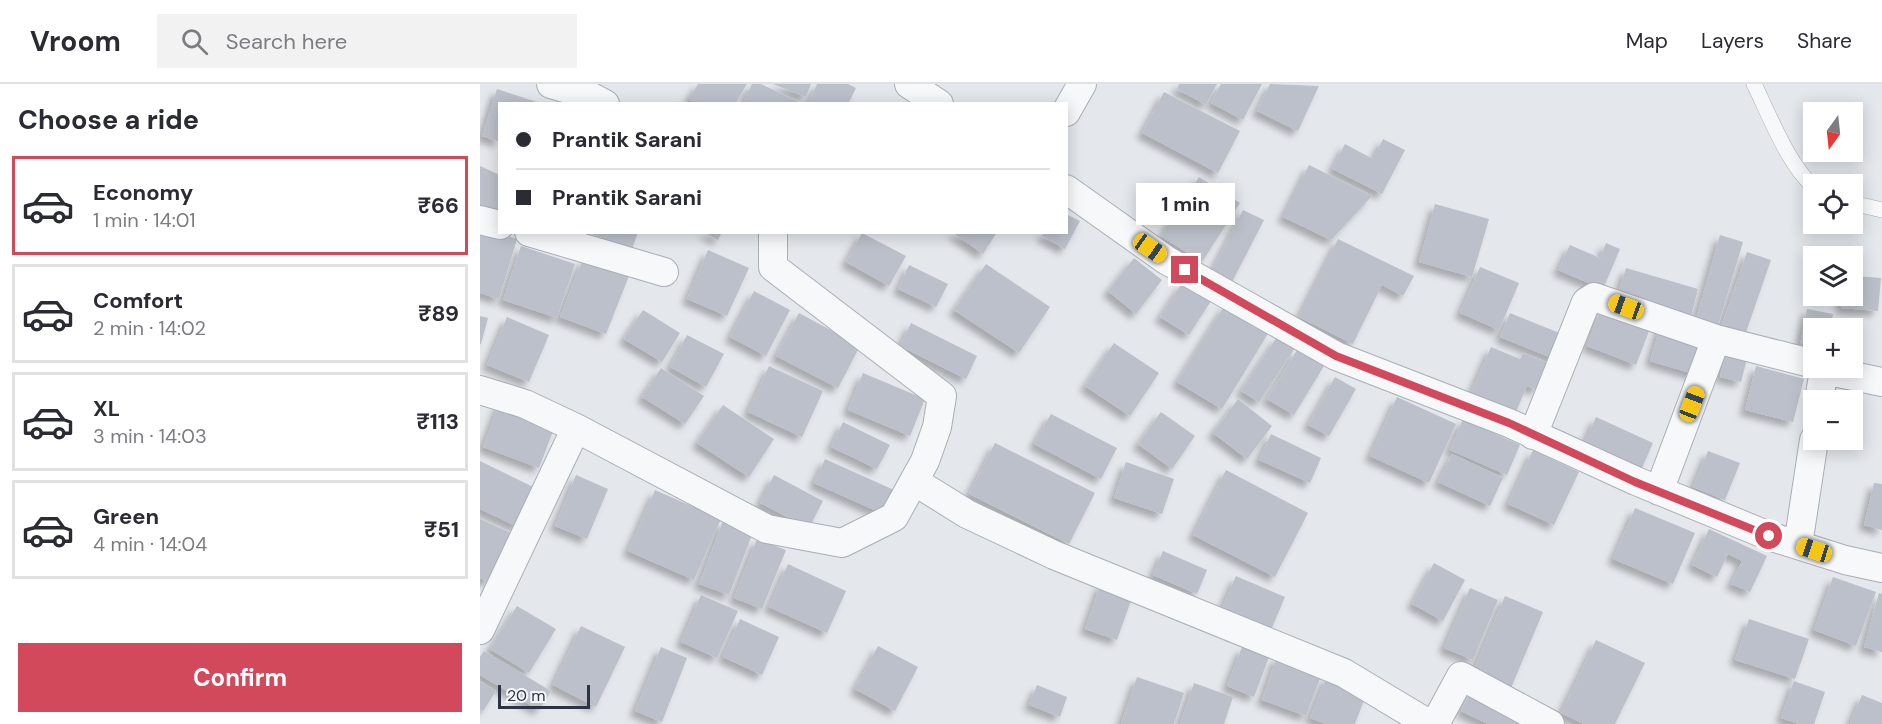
<!DOCTYPE html>
<meta charset="utf-8">
<style>
body{margin:0;font-family:"DM Sans",sans-serif;background:#f2f2f3;color:#2b2b33;height:100vh;display:flex;flex-direction:column;font-size:22px;white-space:nowrap}
*{box-sizing:border-box;margin:0}
p{font-size:20px;color:#7c7c81}
.icon{flex:none;width:33px;height:33px;fill:none;stroke:currentColor;stroke-width:2;stroke-linecap:round;stroke-linejoin:round}
.map{position:relative;flex:1;overflow:hidden}
.drawer{display:flex;flex-direction:column;background:#fff;width:480px}
.drawer>*{flex:none}
.top-card{position:absolute;left:18px;top:18px;width:570px;height:132px;border-radius:0px;box-shadow:0 3px 15px #0003;display:grid;align-content:center;height:132px;padding:0 18px;background:#fff}
.needle{width:39px;rotate:195deg}
.controls{position:absolute;left:1323px;top:18px;display:grid;gap:12px}
.controls a{display:grid;place-items:center;width:60px;height:60px;border-radius:0px;background:#fff;box-shadow:0 3px 15px #0003;font-size:30px}
.scale{position:absolute;left:18px;bottom:15px;width:92px;box-sizing:border-box;padding-left:6px;border:3px solid #2b3445;border-top:0;font-size:16px;line-height:21px;white-space:nowrap;color:#2b3445;-webkit-text-stroke:4px #f4f6f9;paint-order:stroke}
.end{position:absolute;width:27px;height:27px;margin:-14px;border:8px solid #d1495b;background:#fff;box-shadow:0 0 0 3px #fff}
.from{border-radius:50%}
.bubble{position:absolute;height:42px;border-radius:0px;background:#fff;box-shadow:0 3px 15px #0003;font-size:20px;font-weight:700;line-height:42px;text-align:center}
.car{position:absolute;width:18px;height:36px;margin:-18px -9px;border-radius:8px;box-shadow:0 0 4px 2px #0007;background:linear-gradient(#f5c518 24%,#345 0 40%,#f5c518 0 76%,#345 0 86%,#f5c518 0)}
.top-card b{display:flex;align-items:center;gap:21px;height:57px;font-size:22px}
.top-card b+b{border-top:2px solid #e1e1e2}
.top-card i{width:15px;height:15px;background:#2b2b33}
ul{padding:0;list-style:none}
li{display:flex;align-items:center;gap:18px;height:99px;margin:0 12px 9px;padding:0 6px;border:3px solid #e1e1e2;border-radius:0px}
li div{flex:1}
li b{display:block;font-size:22px}
li em{font-style:normal;font-weight:700}
li.on{border-color:#d1495b}
li>.icon{width:54px;height:54px;stroke-width:1.5}
h2{padding:0 18px;font-size:27px;line-height:72px}
.action{display:flex;gap:12px;margin-top:auto;padding:12px 18px}
.action a{flex:1;height:69px;border-radius:0px;background:#d1495b;color:#fff;font-size:24px;font-weight:700;line-height:69px;text-align:center}
header{display:flex;align-items:center;gap:36px;box-sizing:border-box;height:84px;padding:0 30px;background:#fff;border-bottom:2px solid #e1e1e2}
header strong{font-size:28px}
nav{display:flex;gap:33px;margin-inline-start:auto;font-size:21px}
.search{width:420px;height:54px;background:#f2f2f3;display:flex;align-items:center;gap:15px;box-sizing:border-box;padding:0 21px;border-radius:0px;color:#7c7c81;font-size:22px}
main{display:flex;flex:1;min-height:0}
.map>svg:first-child{display:block}
.building{fill:#bbc0ca;filter:url(#shadow)}
.lines{fill:none;stroke-linecap:round;stroke-linejoin:round}
.service-casing{stroke:#a9aeb7;stroke-width:16}
.minor-casing{stroke:#a9aeb7;stroke-width:30}
.service{stroke:#f7f8fa;stroke-width:15}
.minor{stroke:#f7f8fa;stroke-width:28}
.route{stroke:#d1495b;stroke-width:8}
</style>
<header>
<strong>Vroom</strong>
<div class="search"><svg class="icon" aria-label="search" viewBox="0 0 24 24"><circle cx="10" cy="10" r="6"/><path d="M15 15l6 6"/></svg>Search here</div>
<nav><a>Map</a><a>Layers</a><a>Share</a></nav>
</header>
<main>
<section class="drawer">
<h2>Choose a ride</h2>
<ul>
<li class="on"><svg class="icon" aria-label="car" viewBox="0 0 24 24"><path d="M5 17H2v-5l4-1 3-4h7l3 4 3 1v5h-3M9 17h6M6 11h13"/><circle cx="7" cy="17" r="2"/><circle cx="17" cy="17" r="2"/></svg><div><b>Economy</b><p>1 min · 14:01</p></div><em>₹66</em></li>
<li><svg class="icon" aria-label="car" viewBox="0 0 24 24"><path d="M5 17H2v-5l4-1 3-4h7l3 4 3 1v5h-3M9 17h6M6 11h13"/><circle cx="7" cy="17" r="2"/><circle cx="17" cy="17" r="2"/></svg><div><b>Comfort</b><p>2 min · 14:02</p></div><em>₹89</em></li>
<li><svg class="icon" aria-label="car" viewBox="0 0 24 24"><path d="M5 17H2v-5l4-1 3-4h7l3 4 3 1v5h-3M9 17h6M6 11h13"/><circle cx="7" cy="17" r="2"/><circle cx="17" cy="17" r="2"/></svg><div><b>XL</b><p>3 min · 14:03</p></div><em>₹113</em></li>
<li><svg class="icon" aria-label="car" viewBox="0 0 24 24"><path d="M5 17H2v-5l4-1 3-4h7l3 4 3 1v5h-3M9 17h6M6 11h13"/><circle cx="7" cy="17" r="2"/><circle cx="17" cy="17" r="2"/></svg><div><b>Green</b><p>4 min · 14:04</p></div><em>₹51</em></li>
</ul>
<div class="action"><a>Confirm</a></div>
</section>
<div class="map">
<svg width="1402" height="640" viewBox="0 0 1402 640">
<defs>
<filter id="shadow"><feDropShadow dx="-5.5" dy="5.5" stdDeviation="3" flood-color="#0004"/></filter>
</defs>
<rect width="100%" height="100%" fill="#e4e7ec"/>
<path class="building" d="M 218,0 L 267,0 L 255,20 L 216,20 L 209,15 Z
M 272,0 L 281,0 L 323,20 L 263,20 Z
M 293,0 L 331,0 L 326,13 Z
M 337,0 L 368,0 L 376,4 L 368,20 L 332,20 L 329,18 Z
M 699,0 L 737,0 L 726,21 L 697,5 Z
M 741,0 L 782,0 L 763,36 L 731,19 Z
M 790,0 L 839,2 L 818,47 L 777,27 Z
M 17,5 L 60,19 L 20,20 L 20,58 L 2,52 Z
M 684,8 L 760,47 L 738,89 L 662,49 Z
M 903,55 L 925,66 L 902,110 L 852,85 L 865,60 L 893,75 Z
M 829,81 L 892,112 L 851,156 L 803,133 Z
M 0,82 L 20,91 L 18,130 L 0,122 Z
M 719,93 L 760,119 L 722,178 L 681,152 Z
M 955,120 L 1009,135 L 992,193 L 939,178 Z
M 763,126 L 784,136 L 752,198 L 732,187 Z
M 586,130 L 600,137 L 585,165 L 562,152 L 564,148 L 586,148 Z
M 0,143 L 37,155 L 19,215 L 0,209 Z
M 106,148 L 158,148 L 152,165 Z
M 223,148 L 242,148 L 238,156 Z
M 472,148 L 517,148 L 503,170 Z
M 382,149 L 426,172 L 409,202 L 366,178 Z
M 1240,151 L 1263,158 L 1238,242 L 1216,235 Z
M 858,155 L 934,192 L 923,212 L 902,201 L 873,260 L 819,233 Z
M 1126,159 L 1140,165 L 1123,205 L 1078,186 L 1090,161 L 1120,174 Z
M 41,162 L 95,180 L 77,234 L 23,216 Z
M 228,166 L 269,184 L 247,232 L 207,215 Z
M 1267,168 L 1291,176 L 1264,254 L 1240,246 Z
M 654,174 L 682,196 L 656,230 L 628,207 Z
M 103,175 L 149,192 L 126,250 L 80,233 Z
M 506,180 L 570,223 L 539,269 L 474,226 Z
M 429,181 L 468,200 L 456,223 L 418,205 Z
M 1000,183 L 1039,199 L 1019,246 L 980,229 Z
M 1146,184 L 1218,205 L 1211,232 L 1138,210 Z
M 1372,192 L 1401,194 L 1398,227 L 1361,224 L 1362,212 L 1372,212 Z
M 702,199 L 731,217 L 709,251 L 680,233 Z
M 274,207 L 310,226 L 286,272 L 250,253 Z
M 745,221 L 789,248 L 742,325 L 697,298 Z
M 1121,224 L 1171,242 L 1156,281 L 1107,262 Z
M 1327,225 L 1353,230 L 1350,244 L 1334,244 L 1334,269 L 1319,266 Z
M 163,226 L 200,249 L 182,278 L 144,255 Z
M 319,229 L 380,262 L 358,304 L 296,272 Z
M 1030,229 L 1087,252 L 1077,276 L 1020,253 Z
M 0,232 L 8,234 L 1,260 L 0,260 Z
M 27,233 L 69,251 L 49,298 L 7,281 Z
M 431,239 L 497,272 L 486,295 L 420,262 Z
M 1181,240 L 1228,255 L 1217,291 L 1170,277 Z
M 207,251 L 244,270 L 226,303 L 190,283 Z
M 797,253 L 815,264 L 779,318 L 761,307 Z
M 634,259 L 679,289 L 650,332 L 605,302 Z
M 1011,263 L 1040,275 L 1043,269 L 1068,279 L 1057,306 L 1047,302 L 1035,330 L 990,311 Z
M 817,266 L 844,282 L 814,331 L 787,315 Z
M 1246,266 L 1268,271 L 1261,298 L 1240,293 Z
M 289,282 L 343,307 L 322,353 L 268,328 Z
M 1276,282 L 1324,295 L 1313,338 L 1265,326 Z
M 181,284 L 224,312 L 205,340 L 162,313 Z
M 383,289 L 445,315 L 430,352 L 368,326 Z
M 855,293 L 876,305 L 849,352 L 828,341 Z
M 917,313 L 976,340 L 949,399 L 890,372 Z
M 758,315 L 792,342 L 767,375 L 733,349 Z
M 20,318 L 76,339 L 59,384 L 3,363 Z
M 243,321 L 294,355 L 269,393 L 217,359 Z
M 681,328 L 715,352 L 692,385 L 658,360 Z
M 571,330 L 637,364 L 621,395 L 554,360 Z
M 1116,333 L 1173,359 L 1158,393 L 1101,367 Z
M 983,335 L 1040,361 L 1027,391 L 970,366 Z
M 363,338 L 410,361 L 397,385 L 351,363 Z
M 791,350 L 841,374 L 830,399 L 779,376 Z
M 515,359 L 615,409 L 589,460 L 489,410 Z
M 1053,366 L 1099,388 L 1074,441 L 1028,420 Z
M 1228,367 L 1260,379 L 1245,416 L 1213,403 Z
M 972,370 L 1023,394 L 1010,422 L 958,398 Z
M 345,375 L 414,406 L 403,430 L 334,399 Z
M 0,377 L 57,405 L 38,443 L 0,425 Z
M 646,378 L 694,395 L 682,430 L 634,414 Z
M 746,386 L 828,429 L 795,493 L 713,451 Z
M 96,391 L 128,405 L 107,455 L 75,442 Z
M 294,391 L 343,417 L 329,444 L 280,419 Z
M 1394,399 L 1402,400 L 1402,446 L 1384,441 Z
M 175,406 L 241,435 L 214,496 L 148,467 Z
M 1155,424 L 1215,449 L 1193,500 L 1133,475 Z
M 0,435 L 31,449 L 9,498 L 0,494 Z
M 243,437 L 273,448 L 249,511 L 219,500 Z
M 1229,445 L 1287,472 L 1270,508 L 1251,500 L 1262,477 L 1248,470 L 1237,493 L 1212,481 Z
M 277,455 L 306,466 L 282,525 L 254,514 Z
M 683,467 L 727,486 L 717,510 L 673,491 Z
M 954,479 L 985,496 L 963,537 L 932,520 Z
M 308,480 L 366,507 L 347,549 L 289,523 Z
M 756,492 L 805,513 L 791,546 L 742,524 Z
M 1353,493 L 1396,508 L 1376,562 L 1334,546 Z
M 621,499 L 653,511 L 637,556 L 605,545 Z
M 990,504 L 1018,516 L 993,576 L 964,564 Z
M 1399,509 L 1402,510 L 1402,568 L 1384,563 Z
M 221,511 L 258,527 L 237,574 L 201,558 Z
M 1025,512 L 1063,528 L 1031,604 L 993,588 Z
M 37,522 L 76,545 L 49,589 L 10,565 Z
M 260,535 L 299,553 L 282,591 L 243,573 Z
M 1269,535 L 1329,555 L 1315,595 L 1255,576 Z
M 101,542 L 145,563 L 116,623 L 73,601 Z
M 1116,556 L 1165,579 L 1135,640 L 1104,640 L 1081,629 Z
M 398,562 L 438,583 L 415,627 L 375,605 Z
M 181,563 L 207,574 L 182,638 L 155,627 Z
M 762,563 L 789,573 L 774,613 L 747,602 Z
M 4,567 L 71,607 L 59,626 L 0,591 L 0,573 Z
M 797,572 L 842,589 L 826,632 L 782,616 Z
M 847,592 L 887,608 L 875,640 L 846,640 L 830,634 Z
M 657,593 L 704,609 L 694,640 L 641,640 Z
M 0,597 L 16,607 L 3,627 L 0,625 Z
M 1314,597 L 1345,608 L 1334,640 L 1319,640 L 1301,634 Z
M 714,599 L 753,613 L 744,640 L 700,640 Z
M 557,601 L 587,613 L 580,633 L 549,621 Z
M 991,606 L 1054,640 L 1008,640 L 981,627 Z
M 1382,611 L 1402,619 L 1402,640 L 1370,640 Z"/>
<g class="lines">
<defs>
<path id="service" d="M 1274,0 C 1289,30 1308,81 1334,103
M 1372,119 L 1402,126"/>
<path id="minor" d="M 71,0 L 108,11 L 125,20
M 429,0 L 459,20
M 586,28 L 602,0
M 586,105 L 686,176 L 856,272 L 1029,339 L 1156,397 L 1289,452 L 1365,476 L 1402,484
M 0,136 L 20,141
M 49,148 L 184,188
M 1344,286 L 1402,298
M 0,306 L 45,320 L 96,344 L 0,546
M 1339,316 L 1344,286 L 1340,284
M 96,344 L 287,445 L 362,459 L 414,433 L 445,377 L 457,343 L 462,312 L 293,183 L 293,148
M 1053,351 L 1106,218 L 1114,213 L 1236,255 L 1334,280
M 434,397 L 487,430 L 574,471 L 864,589 L 949,640
M 1179,407 L 1236,255
M 1318,461 L 1334,356
M 955,640 L 981,592 L 1070,640"/>
</defs>
<use href="#service" class="service-casing"/>
<use href="#minor" class="minor-casing"/>
<use href="#service" class="service"/>
<use href="#minor" class="minor"/>
</g>
<g class="lines">
<path class="route" d="M 705,186 L 856,272 L 1029,339 L 1155,398 L 1289,452"/>
</g>
</svg>
<div class="controls">
<a><svg class="needle" viewBox="-14 -14 28 28"><path d="M0-13l5 13h-10z" fill="#e53935"/><path d="M0 13l5-13h-10z" fill="#7c7c81"/></svg></a>
<a><svg class="icon" aria-label="locate" viewBox="0 0 24 24"><circle cx="12" cy="12" r="6"/><path d="M12 2v4M12 18v4M2 12h4M18 12h4"/></svg></a>
<a><svg class="icon" aria-label="layers" viewBox="0 0 24 24"><path d="M12 4l9 5-9 5-9-5zM3 14l9 5 9-5"/></svg></a>
<a>+</a>
<a>−</a>
</div>
<div class="scale">20 m</div>
<i class="end from" style="left:1289px;top:452px"></i>
<i class="end" style="left:705px;top:186px"></i>
<div class="bubble" style="left:656px;top:99px;width:99px">1 min</div>
<i class="car" style="left:670px;top:164px;rotate:125deg"></i>
<i class="car" style="left:1146px;top:223px;rotate:290deg"></i>
<i class="car" style="left:1212px;top:320px;rotate:21deg"></i>
<i class="car" style="left:1334px;top:466px;rotate:288deg"></i>
<div class="top-card">
<b><i class="from"></i>Prantik Sarani</b>
<b><i></i>Prantik Sarani</b>
</div>
</div>
</main>
